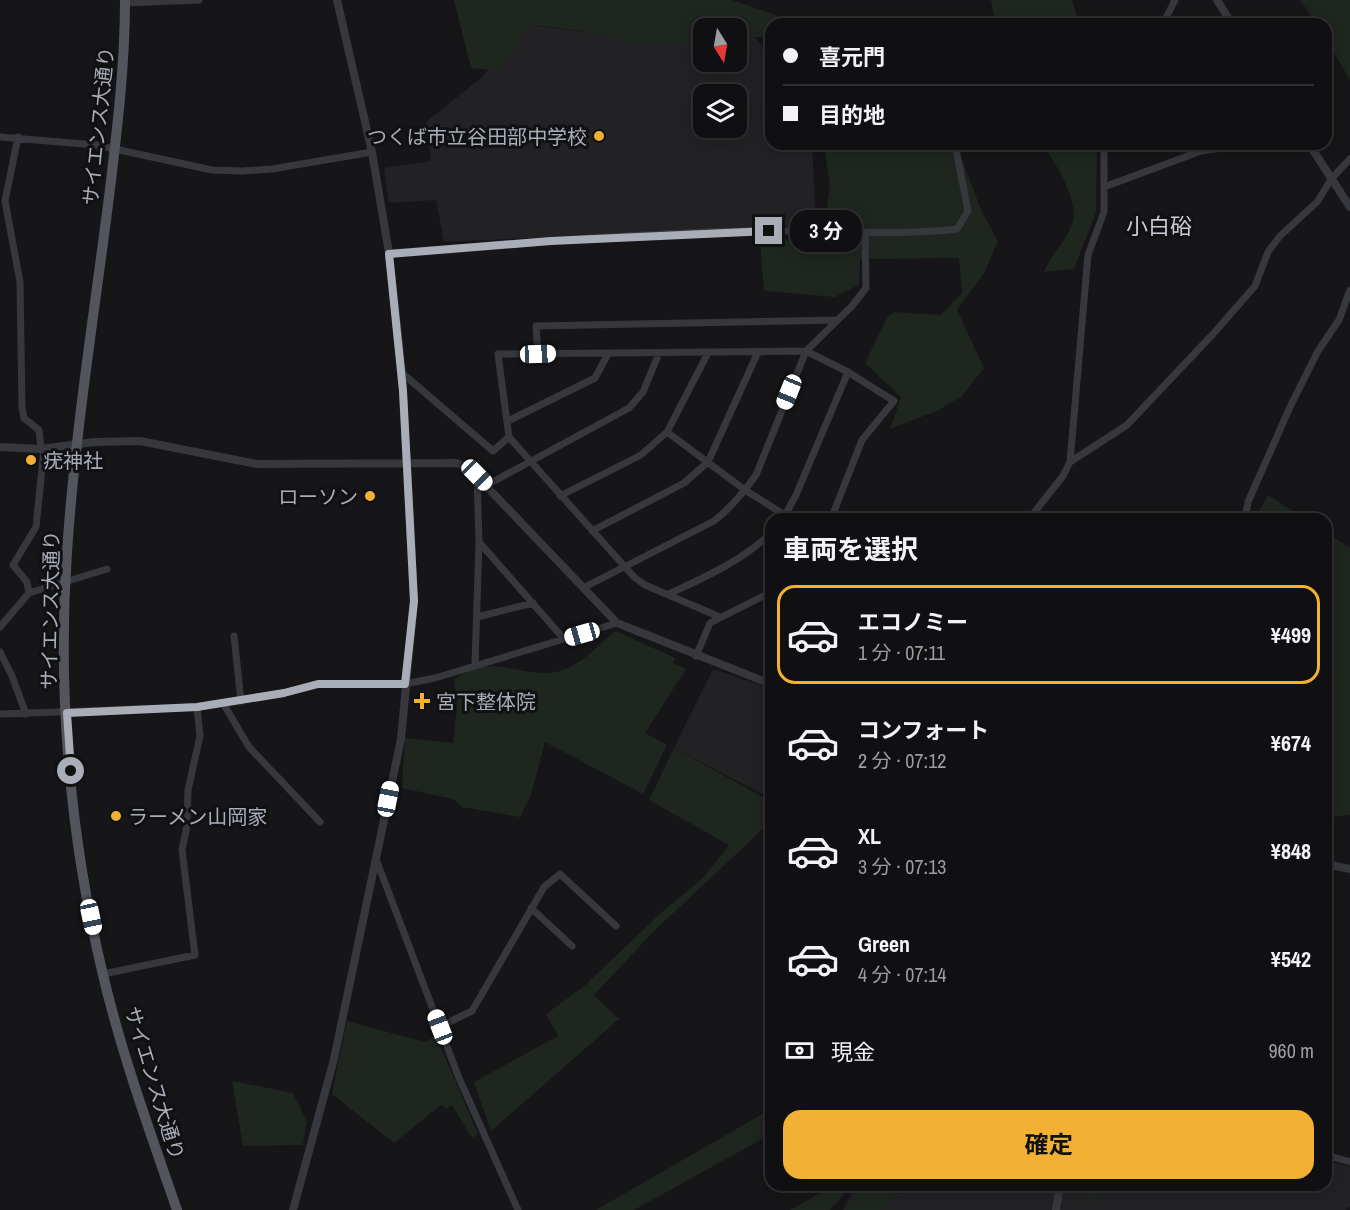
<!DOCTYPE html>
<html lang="ja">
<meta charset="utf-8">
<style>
body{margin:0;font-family:"Archivo Narrow","Noto Sans JP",sans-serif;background:#1e1e20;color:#f1f3f6;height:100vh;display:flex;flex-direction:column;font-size:22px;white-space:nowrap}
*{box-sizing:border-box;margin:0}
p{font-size:20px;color:#9c9d9f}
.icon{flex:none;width:33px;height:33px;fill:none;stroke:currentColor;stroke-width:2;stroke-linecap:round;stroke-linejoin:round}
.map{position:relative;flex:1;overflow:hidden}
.panel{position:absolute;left:765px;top:513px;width:567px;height:678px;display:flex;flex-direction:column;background:#101012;border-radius:18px;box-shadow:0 3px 15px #0003,0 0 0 2px #303032}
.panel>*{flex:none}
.hud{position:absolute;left:765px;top:18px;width:567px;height:132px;border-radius:18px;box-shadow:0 3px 15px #0003,0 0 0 2px #303032;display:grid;align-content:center;height:132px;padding:0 18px;background:#101012}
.needle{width:39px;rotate:169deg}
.controls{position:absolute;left:693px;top:18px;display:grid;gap:12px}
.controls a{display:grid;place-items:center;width:54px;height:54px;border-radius:12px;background:#101012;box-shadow:0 3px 15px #0003,0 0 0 2px #303032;font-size:30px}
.end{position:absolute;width:27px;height:27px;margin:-14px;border:8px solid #a8adb8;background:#111;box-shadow:0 0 0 3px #111}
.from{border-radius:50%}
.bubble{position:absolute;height:42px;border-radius:18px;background:#101012;box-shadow:0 3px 15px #0003,0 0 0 2px #303032;font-size:20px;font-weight:700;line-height:42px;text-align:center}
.car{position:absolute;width:18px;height:36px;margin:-18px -9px;border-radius:8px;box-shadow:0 0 4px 2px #0007;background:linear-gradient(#fff 24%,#345 0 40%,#fff 0 76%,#345 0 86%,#fff 0)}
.hud b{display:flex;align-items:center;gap:21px;height:57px;font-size:22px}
.hud b+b{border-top:2px solid #303032}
.hud i{width:15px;height:15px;background:#f1f3f6}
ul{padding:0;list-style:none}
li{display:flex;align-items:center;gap:18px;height:99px;margin:0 12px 9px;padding:0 6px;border:3px solid transparent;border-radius:18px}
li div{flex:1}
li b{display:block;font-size:22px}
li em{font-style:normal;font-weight:700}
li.active{border-color:#f2b134}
li>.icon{width:54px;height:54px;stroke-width:1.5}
h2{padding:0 18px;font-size:27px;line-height:72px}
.pay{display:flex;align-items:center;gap:15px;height:66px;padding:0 18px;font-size:22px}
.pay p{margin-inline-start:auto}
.cta{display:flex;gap:12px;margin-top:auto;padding:12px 18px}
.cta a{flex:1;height:69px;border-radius:18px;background:#f2b134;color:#111;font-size:24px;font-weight:700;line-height:69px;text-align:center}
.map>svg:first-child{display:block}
.built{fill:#222225;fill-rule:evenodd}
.green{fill:#1e261f}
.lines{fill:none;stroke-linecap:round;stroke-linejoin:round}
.minor{stroke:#37383d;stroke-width:7}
.tertiary{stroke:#37383d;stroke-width:8}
.primary{stroke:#53555c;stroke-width:10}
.route{stroke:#a8adb8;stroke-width:8}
.poi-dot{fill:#f2b134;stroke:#111113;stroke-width:2}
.labels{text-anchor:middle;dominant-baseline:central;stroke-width:6;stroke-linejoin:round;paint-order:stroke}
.street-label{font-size:20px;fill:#a8adb8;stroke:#111113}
.poi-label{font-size:20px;fill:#a8adb8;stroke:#111113;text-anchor:start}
.quarter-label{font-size:22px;fill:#c9ccd4;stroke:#111113}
</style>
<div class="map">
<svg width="1350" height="1210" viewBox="0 0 1350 1210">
<rect width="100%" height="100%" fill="#161618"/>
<path class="built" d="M 741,20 L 771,57 L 771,144 L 812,144 L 816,225 L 444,242 L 436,200 L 389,203 L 384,168 L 431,161 L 426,122 L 481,78 L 527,25 L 603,34 ZM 704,28 L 736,28 L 736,62 L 704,62 ZM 704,94 L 736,94 L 736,128 L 704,128 Z
M 713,669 L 771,689 L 771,790 L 768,797 L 674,748 Z
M 1326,1160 L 1350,1167 L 1350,1206 L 1345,1210 L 843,1210 L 856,1185 L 1326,1185 Z"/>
<path class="green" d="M 454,0 L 732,0 L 779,16 L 923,18 L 924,24 L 771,24 L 771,36 L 737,39 L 736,28 L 704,28 L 703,41 L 640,45 L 582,31 L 531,25 L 499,71 L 471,68 Z
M 991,0 L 1072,0 L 1079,24 L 995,24 Z
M 1300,0 L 1350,0 L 1350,80 L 1326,39 L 1326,24 L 1316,24 Z
M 824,144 L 956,144 L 982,212 L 998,241 L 984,273 L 957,310 L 984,368 L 962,396 L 939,410 L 890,429 L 901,397 L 865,363 L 887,318 L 894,312 L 941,315 L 962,293 L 959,258 L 860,259 L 859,285 L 835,297 L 764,291 L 760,240 L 821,241 L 830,187 Z
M 1042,144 L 1097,144 L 1096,212 L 1074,269 L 1044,272 C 1051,255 1064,243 1071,227 C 1082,204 1055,162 1042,144 Z
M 1268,495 L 1305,519 L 1255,519 Z
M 1326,532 L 1350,548 L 1350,815 L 1326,817 L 1326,635 L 1335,622 L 1326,612 Z
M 616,631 L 675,658 L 673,663 L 686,669 L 645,733 L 667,745 L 643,794 L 545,742 L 531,795 L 520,817 L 462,807 L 453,799 L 402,788 L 405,738 L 453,743 L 457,706 L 454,680 C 490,649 524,681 560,671 C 580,666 600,643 616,631 Z
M 674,748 L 765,798 L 764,828 L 653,932 L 594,995 L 619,1019 L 491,1131 L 474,1082 L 558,1036 L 546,1014 L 583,987 L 662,912 L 703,878 L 729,845 L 649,800 Z
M 347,1021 L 425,1042 L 436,1036 L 478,1134 L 472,1138 L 452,1105 L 446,1109 L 442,1104 L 394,1143 L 332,1094 Z
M 232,1081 L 293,1093 L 307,1121 L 303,1145 L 243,1146 Z
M 771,1109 L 771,1134 L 634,1210 L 596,1210 Z
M 835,1185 L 847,1185 L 844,1195 L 830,1210 L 790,1210 Z
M 859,1185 L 905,1185 L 881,1210 L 846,1210 Z
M 1086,1185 L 1113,1185 L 1084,1208 Z"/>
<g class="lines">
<path class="minor" d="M 125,3 L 199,0
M 1163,24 L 1175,0
M 0,137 L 96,145 L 212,170 L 242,171 L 272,169 L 372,152
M 18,137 L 5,201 L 20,282 L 22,408 L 24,418 L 39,430 L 41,449
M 1104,187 L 1201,151 L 1249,144
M 389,253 C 507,244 625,234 744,231 C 815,229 886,237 957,229 L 968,211 L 955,144
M 538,354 L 536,326 L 837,320
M 402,373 L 493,451 L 509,437
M 508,421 L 595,378 L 608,354
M 667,432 L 745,490 L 791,519
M 1070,462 L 1088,255 L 1104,212 L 1104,144
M 487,485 L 629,408 L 643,392 L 659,353
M 560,496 L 641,455 L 667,432 L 708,353
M 783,519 L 796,495 L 848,372
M 1029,519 L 1063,476 L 1070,462 L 1127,425 L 1213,334 L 1255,286 L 1268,252 L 1280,236 L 1317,202 L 1332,178 L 1350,159
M 1245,519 L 1248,502 L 1290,407 L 1318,351 L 1339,320 L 1350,290
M 592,531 L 684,483 L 708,462 L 758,352
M 479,542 L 564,639
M 583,588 L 714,521 C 731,508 743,493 756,475 L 806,351 L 852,306 L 866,288 L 865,233
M 29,593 L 107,569
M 669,594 C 705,577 742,561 771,533
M 477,617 L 533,603
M 720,617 L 645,585 L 634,577 L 509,437 L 498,354 L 806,351 L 848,372 L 894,401 L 862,440 L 831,519
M 0,627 L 29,593 L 27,582 L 13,565 L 36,527 L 44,449
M 234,636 L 241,701
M 0,652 L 12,676 L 26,714
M 696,656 L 710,623 L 771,592
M 475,664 L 479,542 L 477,475
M 223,703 L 249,747 L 320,822
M 0,714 L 197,707 L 284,693 L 318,684 L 405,684 L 435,678 L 617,623
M 376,859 L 459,1078 L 518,1210
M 531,908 L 572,946
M 103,974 L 195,955 L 182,850 L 187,826 L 188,790 L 200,736 L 197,707
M 439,1027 L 472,1011 L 544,887 L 560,874 L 616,926
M 1326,1155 L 1350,1162"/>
<path class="tertiary" d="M 1217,0 L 1232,24
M 1309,144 L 1350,207
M 0,447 L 41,449 L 94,442 L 140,441 L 257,464 L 456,463 L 468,467 L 617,623 L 771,684
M 1326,864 L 1350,869
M 293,1210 L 334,1059 L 401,739 L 414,601 L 402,373 L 389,253 L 372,152 L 337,0
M 1056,1210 L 1060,1185"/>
<path class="primary" d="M 125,0 C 125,66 117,131 109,197 C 94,315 75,433 67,552 C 57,692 70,838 103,975 C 122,1055 150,1132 177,1210"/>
</g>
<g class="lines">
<path class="route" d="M 71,771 L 67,713 L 197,707 L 284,693 L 318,684 L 405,684 L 414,601 L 403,391 L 389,254 L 551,241 L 769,231"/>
</g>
<g class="poi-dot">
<circle cx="599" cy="136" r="6"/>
<circle cx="31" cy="460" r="6"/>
<circle cx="370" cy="496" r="6"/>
<path d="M419 692h6v6h6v6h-6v6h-6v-6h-6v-6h6z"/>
<circle cx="116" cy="816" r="6"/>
</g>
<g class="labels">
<g class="street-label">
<text transform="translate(98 126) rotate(-84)">サイエンス大通り</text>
<text transform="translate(50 610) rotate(-89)">サイエンス大通り</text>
<text transform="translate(155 1083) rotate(73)">サイエンス大通り</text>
</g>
<g class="poi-label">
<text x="587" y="136" text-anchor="end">つくば市立谷田部中学校</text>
<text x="43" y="460">疣神社</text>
<text x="358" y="496" text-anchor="end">ローソン</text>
<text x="436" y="701">宮下整体院</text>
<text x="128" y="816">ラーメン山岡家</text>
</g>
<g class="quarter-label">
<text x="1159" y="226">小白硲</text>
</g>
</g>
</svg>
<div class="controls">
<a><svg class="needle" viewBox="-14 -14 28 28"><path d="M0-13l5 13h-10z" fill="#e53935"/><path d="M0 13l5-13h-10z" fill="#9c9d9f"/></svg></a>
<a><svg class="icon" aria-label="layers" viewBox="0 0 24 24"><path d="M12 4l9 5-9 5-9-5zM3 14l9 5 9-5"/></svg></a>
</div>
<i class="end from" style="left:71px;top:771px"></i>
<i class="end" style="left:769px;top:231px"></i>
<div class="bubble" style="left:790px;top:210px;width:72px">3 分</div>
<i class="car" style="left:538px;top:354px;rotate:88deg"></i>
<i class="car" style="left:789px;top:392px;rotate:202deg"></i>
<i class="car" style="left:477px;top:475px;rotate:135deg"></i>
<i class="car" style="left:582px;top:634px;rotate:254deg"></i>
<i class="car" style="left:388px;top:799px;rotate:11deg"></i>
<i class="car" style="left:91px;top:917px;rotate:168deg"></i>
<i class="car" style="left:440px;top:1027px;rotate:339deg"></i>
<div class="hud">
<b><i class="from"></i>喜元門</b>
<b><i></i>目的地</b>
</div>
<section class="panel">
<h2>車両を選択</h2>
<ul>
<li class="active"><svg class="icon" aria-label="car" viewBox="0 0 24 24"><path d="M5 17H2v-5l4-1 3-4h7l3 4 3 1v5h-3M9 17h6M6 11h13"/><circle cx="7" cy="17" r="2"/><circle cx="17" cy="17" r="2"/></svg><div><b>エコノミー</b><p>1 分 · 07:11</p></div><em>¥499</em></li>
<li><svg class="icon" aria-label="car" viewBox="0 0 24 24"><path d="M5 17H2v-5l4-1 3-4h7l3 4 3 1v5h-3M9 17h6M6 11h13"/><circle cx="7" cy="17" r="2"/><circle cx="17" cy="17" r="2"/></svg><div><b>コンフォート</b><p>2 分 · 07:12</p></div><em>¥674</em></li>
<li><svg class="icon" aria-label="car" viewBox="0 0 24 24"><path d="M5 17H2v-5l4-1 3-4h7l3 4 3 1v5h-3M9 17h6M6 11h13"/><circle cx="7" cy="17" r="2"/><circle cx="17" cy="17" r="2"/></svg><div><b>XL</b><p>3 分 · 07:13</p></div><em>¥848</em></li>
<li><svg class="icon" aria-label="car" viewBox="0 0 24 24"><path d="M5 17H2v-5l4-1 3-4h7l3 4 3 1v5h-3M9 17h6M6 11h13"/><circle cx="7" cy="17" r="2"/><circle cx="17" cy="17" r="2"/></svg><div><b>Green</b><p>4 分 · 07:14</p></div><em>¥542</em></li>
</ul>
<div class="pay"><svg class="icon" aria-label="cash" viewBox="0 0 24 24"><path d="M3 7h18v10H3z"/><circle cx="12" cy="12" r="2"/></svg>現金<p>960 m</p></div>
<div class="cta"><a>確定</a></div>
</section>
</div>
